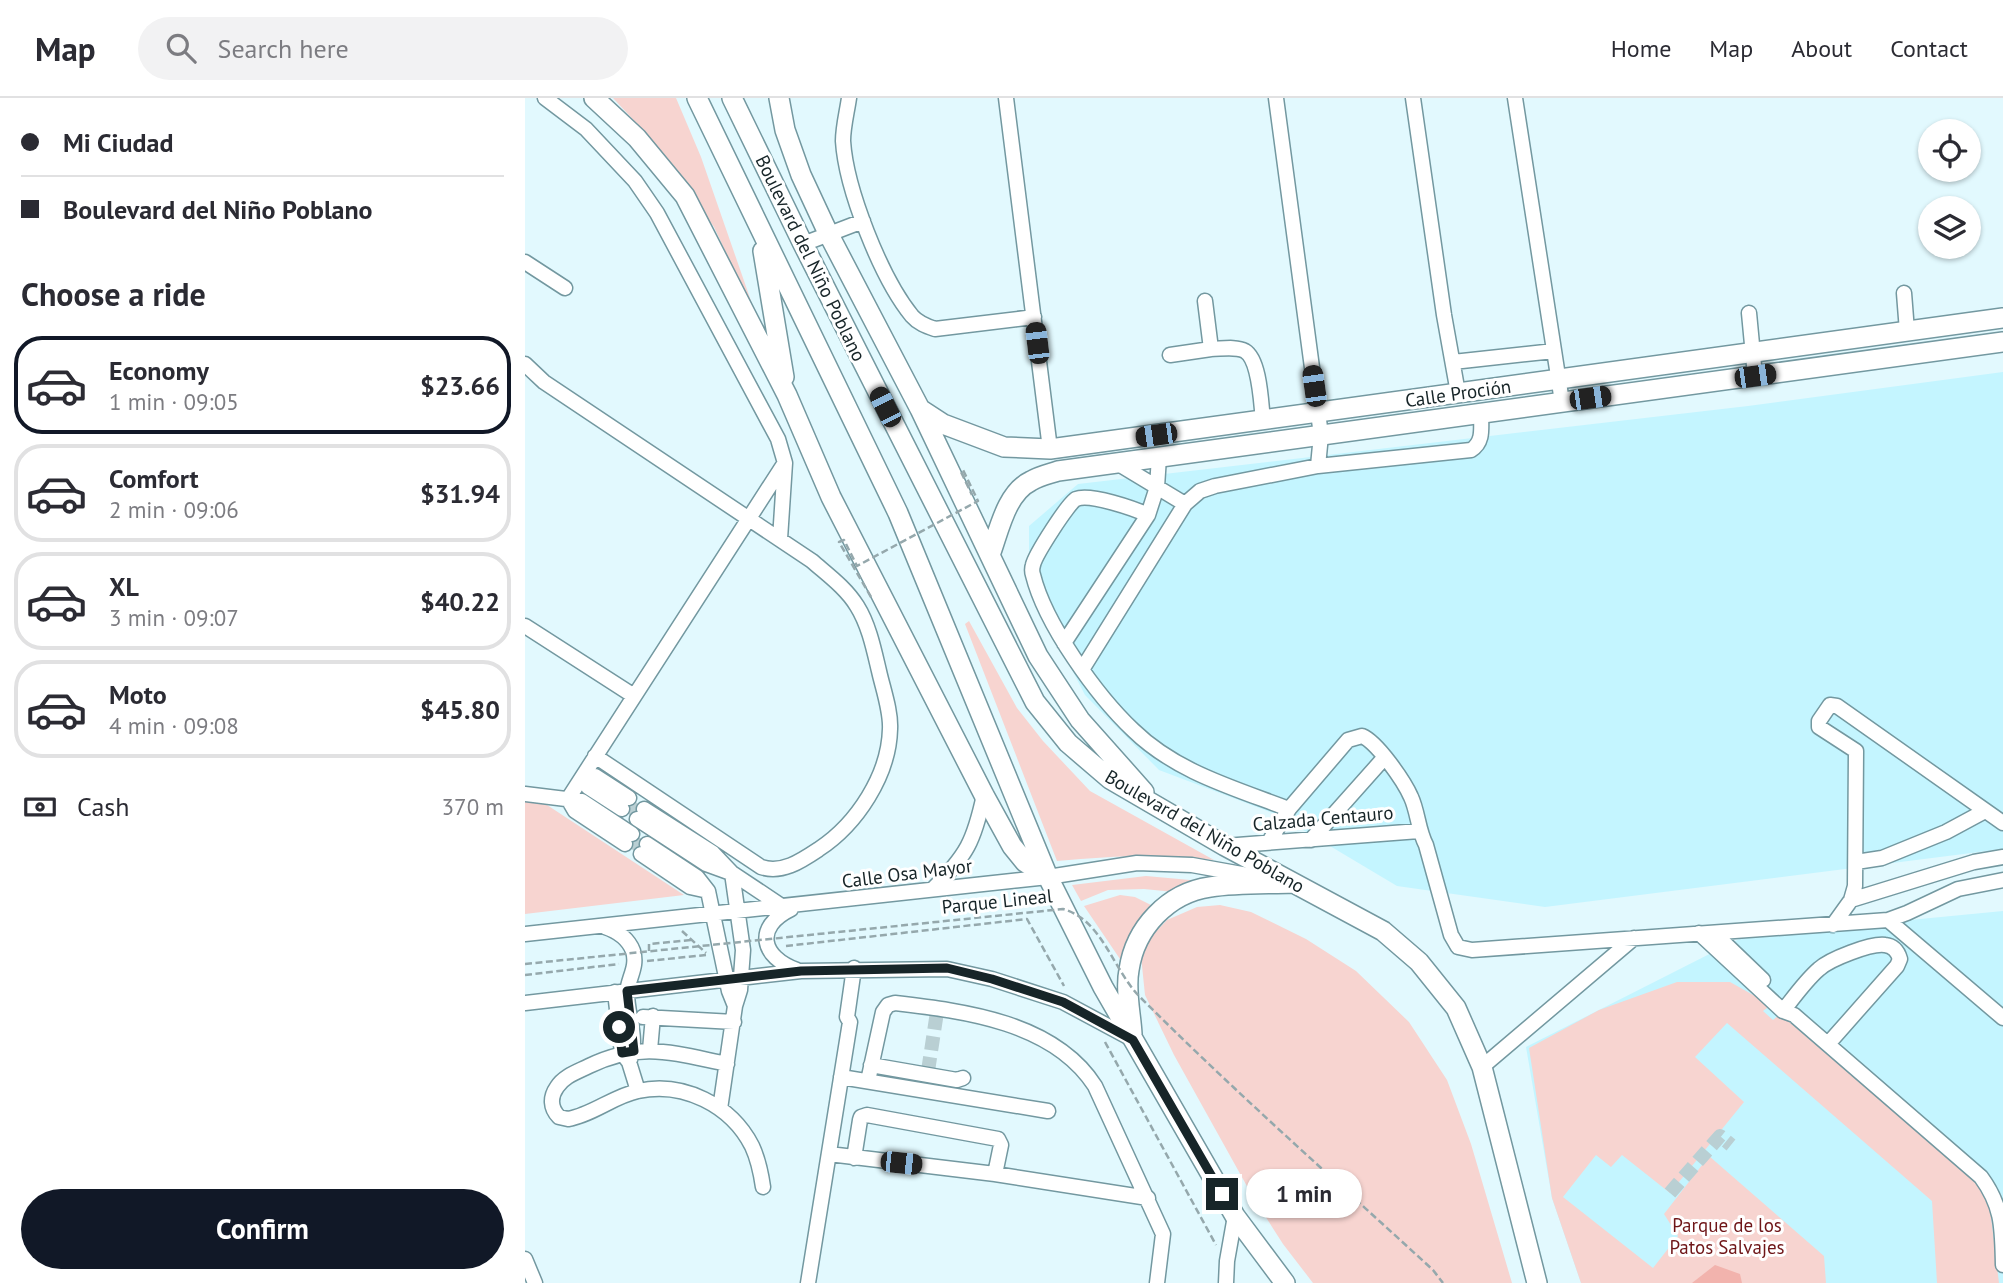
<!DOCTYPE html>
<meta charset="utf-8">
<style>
body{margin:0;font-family:"PT Sans",sans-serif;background:#f2f2f3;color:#2b2b33;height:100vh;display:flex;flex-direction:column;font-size:26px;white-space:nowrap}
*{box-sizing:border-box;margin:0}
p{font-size:23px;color:#7c7c81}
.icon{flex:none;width:38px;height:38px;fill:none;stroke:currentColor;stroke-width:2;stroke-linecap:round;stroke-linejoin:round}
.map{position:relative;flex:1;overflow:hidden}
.side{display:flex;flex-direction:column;background:#fff;width:525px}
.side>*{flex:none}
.guide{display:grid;align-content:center;height:154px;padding:0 21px;background:#fff}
.tools{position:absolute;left:1393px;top:21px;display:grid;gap:14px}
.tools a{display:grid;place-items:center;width:63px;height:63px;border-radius:50%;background:#fff;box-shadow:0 2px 5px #0004;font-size:35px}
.end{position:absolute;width:32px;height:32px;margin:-16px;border:9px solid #172528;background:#fff;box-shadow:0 0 0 4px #fff}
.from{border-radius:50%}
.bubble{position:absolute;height:49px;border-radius:24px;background:#fff;box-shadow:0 2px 5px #0004;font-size:23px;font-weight:800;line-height:49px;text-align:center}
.car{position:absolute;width:21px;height:42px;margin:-21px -10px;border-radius:9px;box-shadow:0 0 5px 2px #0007;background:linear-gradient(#222 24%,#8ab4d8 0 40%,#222 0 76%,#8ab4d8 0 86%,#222 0)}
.guide b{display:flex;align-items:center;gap:24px;height:66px;font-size:26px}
.guide b+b{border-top:2px solid #e1e1e2}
.guide i{width:18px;height:18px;background:#2b2b33}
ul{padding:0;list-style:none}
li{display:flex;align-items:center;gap:21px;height:98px;margin:0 14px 10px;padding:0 7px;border:4px solid #e1e1e2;border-radius:28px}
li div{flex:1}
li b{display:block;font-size:26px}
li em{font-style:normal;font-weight:800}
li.selected{border-color:#111827}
li>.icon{width:63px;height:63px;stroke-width:1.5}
h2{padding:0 21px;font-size:32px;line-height:84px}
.pay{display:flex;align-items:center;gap:18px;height:77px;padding:0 21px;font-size:26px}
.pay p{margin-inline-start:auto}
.cta{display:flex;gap:14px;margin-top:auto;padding:14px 21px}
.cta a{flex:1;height:80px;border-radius:42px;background:#111827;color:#fff;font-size:28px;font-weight:800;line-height:80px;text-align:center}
header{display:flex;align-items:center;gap:42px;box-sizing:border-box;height:98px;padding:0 35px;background:#fff;border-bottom:2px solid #e1e1e2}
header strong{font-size:33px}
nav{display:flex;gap:38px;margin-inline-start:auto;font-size:24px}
.search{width:490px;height:63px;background:#f2f2f3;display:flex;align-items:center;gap:18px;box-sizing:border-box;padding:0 24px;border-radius:38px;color:#7c7c81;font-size:26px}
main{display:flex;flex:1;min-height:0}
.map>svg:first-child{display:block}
.built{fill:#c4f5ff}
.green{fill:#f7d4d0}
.water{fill:#f2b3ad}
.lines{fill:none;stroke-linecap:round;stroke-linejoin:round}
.minor-tunnel{stroke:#b9cfd3;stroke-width:14;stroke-dasharray:14 7;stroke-linecap:butt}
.minor-casing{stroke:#7398a0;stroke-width:17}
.major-casing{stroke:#7398a0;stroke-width:22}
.path{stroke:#95a8ac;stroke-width:2.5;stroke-dasharray:7 3.5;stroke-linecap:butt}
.minor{stroke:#fff;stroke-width:14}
.major{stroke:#fff;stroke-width:19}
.path-bridge{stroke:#95a8ac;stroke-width:2.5;stroke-dasharray:7 3.5;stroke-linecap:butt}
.route{stroke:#172528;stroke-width:9}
.labels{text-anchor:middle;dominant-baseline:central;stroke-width:6;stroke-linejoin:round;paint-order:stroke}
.street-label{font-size:19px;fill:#172528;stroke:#fff}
.park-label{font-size:19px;fill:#6f1618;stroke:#fff}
</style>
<header>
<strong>Map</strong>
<div class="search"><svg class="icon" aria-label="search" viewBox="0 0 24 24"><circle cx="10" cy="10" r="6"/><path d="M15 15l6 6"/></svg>Search here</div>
<nav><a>Home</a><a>Map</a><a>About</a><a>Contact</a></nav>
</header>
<main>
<section class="side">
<div class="guide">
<b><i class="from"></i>Mi Ciudad</b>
<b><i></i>Boulevard del Niño Poblano</b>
</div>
<h2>Choose a ride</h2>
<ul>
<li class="selected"><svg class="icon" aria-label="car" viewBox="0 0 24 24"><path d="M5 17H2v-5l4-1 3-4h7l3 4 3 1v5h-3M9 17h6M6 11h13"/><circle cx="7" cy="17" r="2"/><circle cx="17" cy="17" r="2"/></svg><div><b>Economy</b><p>1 min · 09:05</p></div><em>$23.66</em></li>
<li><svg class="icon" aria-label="car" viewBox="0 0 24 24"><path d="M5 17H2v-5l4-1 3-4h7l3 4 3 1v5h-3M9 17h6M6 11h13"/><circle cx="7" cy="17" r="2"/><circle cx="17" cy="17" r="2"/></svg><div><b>Comfort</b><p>2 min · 09:06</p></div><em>$31.94</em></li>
<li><svg class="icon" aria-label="car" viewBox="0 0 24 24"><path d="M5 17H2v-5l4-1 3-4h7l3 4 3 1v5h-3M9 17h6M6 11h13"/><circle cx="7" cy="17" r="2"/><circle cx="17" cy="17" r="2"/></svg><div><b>XL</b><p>3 min · 09:07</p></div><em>$40.22</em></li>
<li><svg class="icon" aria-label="car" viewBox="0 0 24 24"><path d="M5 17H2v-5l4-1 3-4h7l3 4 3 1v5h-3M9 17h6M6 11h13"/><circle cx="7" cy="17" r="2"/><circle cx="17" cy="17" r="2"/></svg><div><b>Moto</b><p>4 min · 09:08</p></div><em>$45.80</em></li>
</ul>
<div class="pay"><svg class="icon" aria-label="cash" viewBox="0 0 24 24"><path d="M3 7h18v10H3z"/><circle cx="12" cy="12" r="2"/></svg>Cash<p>370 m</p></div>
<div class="cta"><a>Confirm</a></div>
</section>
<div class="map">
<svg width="1478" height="1185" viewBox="0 0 1478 1185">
<rect width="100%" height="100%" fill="#e2f9fe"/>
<path class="built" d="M 1478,274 L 1478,751 L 1020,809 L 872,788 L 753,717 L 634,672 L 560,597 L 504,488 L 504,428 L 553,386 L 1223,308 Z
M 1478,813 L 1478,1185 L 1056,1185 L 1027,1100 L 1001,949 L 1220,838 Z"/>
<path class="green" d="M 88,0 L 151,0 L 176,59 L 234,226 L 189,129 L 127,42 Z
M 444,523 L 492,610 L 518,643 L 565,693 L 689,762 C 633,755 588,758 532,763 L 440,526 Z
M 0,701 L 16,703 L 159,797 L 0,816 Z
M 621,778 L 676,783 L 649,794 L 619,791 L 583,792 L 556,803 L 547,787 Z
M 595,797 L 610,799 L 628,808 L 597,864 L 559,808 Z
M 695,807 L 726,814 L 781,841 L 831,873 L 884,924 L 922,982 L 946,1046 L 987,1185 L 788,1185 L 758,1146 L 728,1099 L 649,957 L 620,897 L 616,858 L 624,841 L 642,822 L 672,809 Z
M 1152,884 L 1205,884 L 1246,907 L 1238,913 L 1248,922 L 1255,916 L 1463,1094 L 1474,1185 L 1412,1185 L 1407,1103 L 1202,925 L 1170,959 L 1219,1004 L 1145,1095 L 1097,1057 L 1086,1069 L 1071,1057 L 1038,1099 L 1128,1170 L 1153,1138 L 1139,1116 L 1184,1058 L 1299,1158 L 1301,1185 L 1056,1185 L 1027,1100 L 1004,950 L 1074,912 Z"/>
<path class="water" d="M 1190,1167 L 1215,1176 L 1217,1185 L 1167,1185 Z"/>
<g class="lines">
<path class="minor-tunnel" d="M 101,706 L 116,716
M 104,741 L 119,751
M 403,973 L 412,914
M 1145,1095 L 1195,1038 L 1206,1047"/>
<defs>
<path id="minor" d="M 20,0 L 61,31 L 110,83 L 132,115 L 224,287 L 253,341 L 260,365 L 255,441
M 324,0 C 322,14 318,29 318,43 C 321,91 356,180 387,218 C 393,225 401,228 410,231 L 509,219
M 481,0 L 525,351
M 751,0 L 796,337 L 793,368
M 888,0 L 919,217 L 933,295
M 990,0 L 1037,304
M 278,146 L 338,123
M 0,164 L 40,190
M 1379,195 L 1382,233
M 680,203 L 686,251 C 696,251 711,248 720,253 C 735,262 736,306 738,322
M 1224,215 L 1230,278
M 645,257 L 686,251
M 928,264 L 1029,253
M 0,266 L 19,284 L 287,463 C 303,477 321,490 332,508 C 344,527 349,552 354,573 C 358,591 366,613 365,631 C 364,677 332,726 294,751 C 276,763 257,776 236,769 L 70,658
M 592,365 L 660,406
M 623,417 C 610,411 565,395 551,401 C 544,404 510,457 508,467 C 507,470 507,474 508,477 C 520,526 572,598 608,632 C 651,674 709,690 764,711
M 0,528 L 109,598
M 539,545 L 623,417 L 632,389 L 634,359
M 558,570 L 660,406 L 675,393 L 690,388 L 793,368 L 946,352 C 959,344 956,330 956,315
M 58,678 L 63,689 L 97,711
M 58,678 L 70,678 L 104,700
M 0,696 L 57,703 L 107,736
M 43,701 L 259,366
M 43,701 L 50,713 L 100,746
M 119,711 L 188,755 L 207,775 L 218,852 L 215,892 L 210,908 L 195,1011
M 112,721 L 181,766 L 203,774
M 786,742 L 859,660
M 744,744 L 764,711 L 823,642 L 837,638 C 852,644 879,683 886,699 C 893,714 893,732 901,747 L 926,837 L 933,849 L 947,852 L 1363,822 L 1382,815 L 1433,791 L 1478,782
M 122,746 L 172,779 L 183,793 L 204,893 L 210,908
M 700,748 L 894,733
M 116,756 L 165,789 L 183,793
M 1331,764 L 1357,760 L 1421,734 L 1460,713
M 204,773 L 258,809
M 408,791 C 442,757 449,743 459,697
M 1326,802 L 1449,764 L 1478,759
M 266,811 C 229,829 236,859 272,872
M 1363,822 L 1478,920
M 1308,827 L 1326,802 L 1330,788 L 1331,653 L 1294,629 L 1294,623 L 1305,607 L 1312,608 L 1478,725
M 80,829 C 92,833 103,840 108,853 C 113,869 103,880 102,895 C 102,918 114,942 104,964
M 1174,835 L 1258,913 L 1269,917 L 1456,1079 C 1478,1109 1477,1131 1478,1167
M 1189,835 L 1238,882
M 0,836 L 523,779 L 612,765 L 667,767 L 739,780
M 90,894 L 97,955 L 104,964 L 113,993
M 0,905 L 276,873 L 422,871 L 467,881 L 538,904 L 607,941
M 1258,913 C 1269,899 1281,882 1294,871 C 1305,861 1346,845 1360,847 C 1369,848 1373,854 1375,861 L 1372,868 L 1303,946
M 118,919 L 209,924
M 125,952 L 128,918
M 202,966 C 148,955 116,943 64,968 C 52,974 39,978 32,989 C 25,999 25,1010 34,1019 L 43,1021 C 67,1017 89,998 113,993 C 158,983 206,1007 227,1048 C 233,1061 236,1075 238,1089
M 346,967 L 432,982 L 438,980
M 957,969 L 1109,840
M 316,979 L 523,1013
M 343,983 L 358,914 L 363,907 L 370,905 C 439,913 529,924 570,988 L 638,1136 L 632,1185
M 304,1056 L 470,1076 L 623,1100
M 329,1060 L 335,1022 L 336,1019 L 342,1017 L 473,1041 L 476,1047 L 470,1076
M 0,1161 L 10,1185
M 283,1185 L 325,924 L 322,919 L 329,870
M 701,1185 L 702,1163 L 710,1118"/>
<path id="major" d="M 69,0 L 112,40 L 160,98 L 262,297 L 306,399 L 459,697 L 487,748 L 500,764 L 523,779
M 172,0 L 373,415 L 523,779 L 578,889 L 710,1118 L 760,1185
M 207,0 L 278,146 L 510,604 L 543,645 L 585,681 L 700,748 L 858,833 L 894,864 L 931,910 L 957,969 L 1012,1185
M 254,0 L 260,32 L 276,77 L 303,135 L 395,311 L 513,558 L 555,622 L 619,694
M 238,153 L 259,279
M 395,311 L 418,326 L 479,349 L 525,351 L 1478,220
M 465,457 C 474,433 481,395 506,383 C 514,378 524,376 533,373 L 1478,244
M 607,936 C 606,916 600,892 604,872 C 610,830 643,795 685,789 C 712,785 740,786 767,785"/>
</defs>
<use href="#minor" class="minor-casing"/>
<use href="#major" class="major-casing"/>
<path class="path" d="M 157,833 L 181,855
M 261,848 L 502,821 L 539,888
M 124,853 L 124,846 L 166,842
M 122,863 L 181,857
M 0,877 L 94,866
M 580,944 L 691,1147"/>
<use href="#minor" class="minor"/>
<use href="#major" class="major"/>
<path class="path-bridge" d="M 346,499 L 314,444 L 319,442 L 332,468 L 453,403 L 438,372 L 436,374 L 447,397
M 0,866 L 538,811 C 578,822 588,873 616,900 C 710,994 810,1082 908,1172 L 918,1185"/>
</g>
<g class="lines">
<path class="route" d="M 94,929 L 97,955 L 109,953 L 102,893 L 276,873 L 422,870 L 467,881 L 538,904 L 608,942 L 697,1096"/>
</g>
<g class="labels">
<g class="street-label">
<text transform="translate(286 160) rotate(64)">Boulevard del Niño Poblano</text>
<text transform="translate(933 295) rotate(-8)">Calle Proción</text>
<text transform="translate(798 720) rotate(-5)">Calzada Centauro</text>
<text transform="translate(680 733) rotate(30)">Boulevard del Niño Poblano</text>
<text transform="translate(382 775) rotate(-7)">Calle Osa Mayor</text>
<text transform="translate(472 803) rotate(-6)">Parque Lineal</text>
</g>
<g class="park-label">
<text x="1202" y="1127">Parque de los<tspan x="1202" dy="22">Patos Salvajes</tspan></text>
</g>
</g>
</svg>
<div class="tools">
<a><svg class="icon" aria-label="locate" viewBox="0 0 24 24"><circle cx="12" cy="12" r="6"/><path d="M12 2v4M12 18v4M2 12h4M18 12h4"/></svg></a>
<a><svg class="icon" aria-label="layers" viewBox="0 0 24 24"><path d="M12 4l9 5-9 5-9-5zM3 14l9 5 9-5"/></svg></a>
</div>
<i class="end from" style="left:94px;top:929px"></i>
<i class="end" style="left:697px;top:1096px"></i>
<div class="bubble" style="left:721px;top:1071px;width:116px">1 min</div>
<i class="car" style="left:512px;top:245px;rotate:353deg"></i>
<i class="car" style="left:1230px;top:278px;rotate:82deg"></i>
<i class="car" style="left:789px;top:288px;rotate:352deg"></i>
<i class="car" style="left:1065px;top:300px;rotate:82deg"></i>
<i class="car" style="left:360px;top:309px;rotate:333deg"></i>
<i class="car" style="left:631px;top:337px;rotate:262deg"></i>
<i class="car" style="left:376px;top:1065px;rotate:96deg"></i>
</div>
</main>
